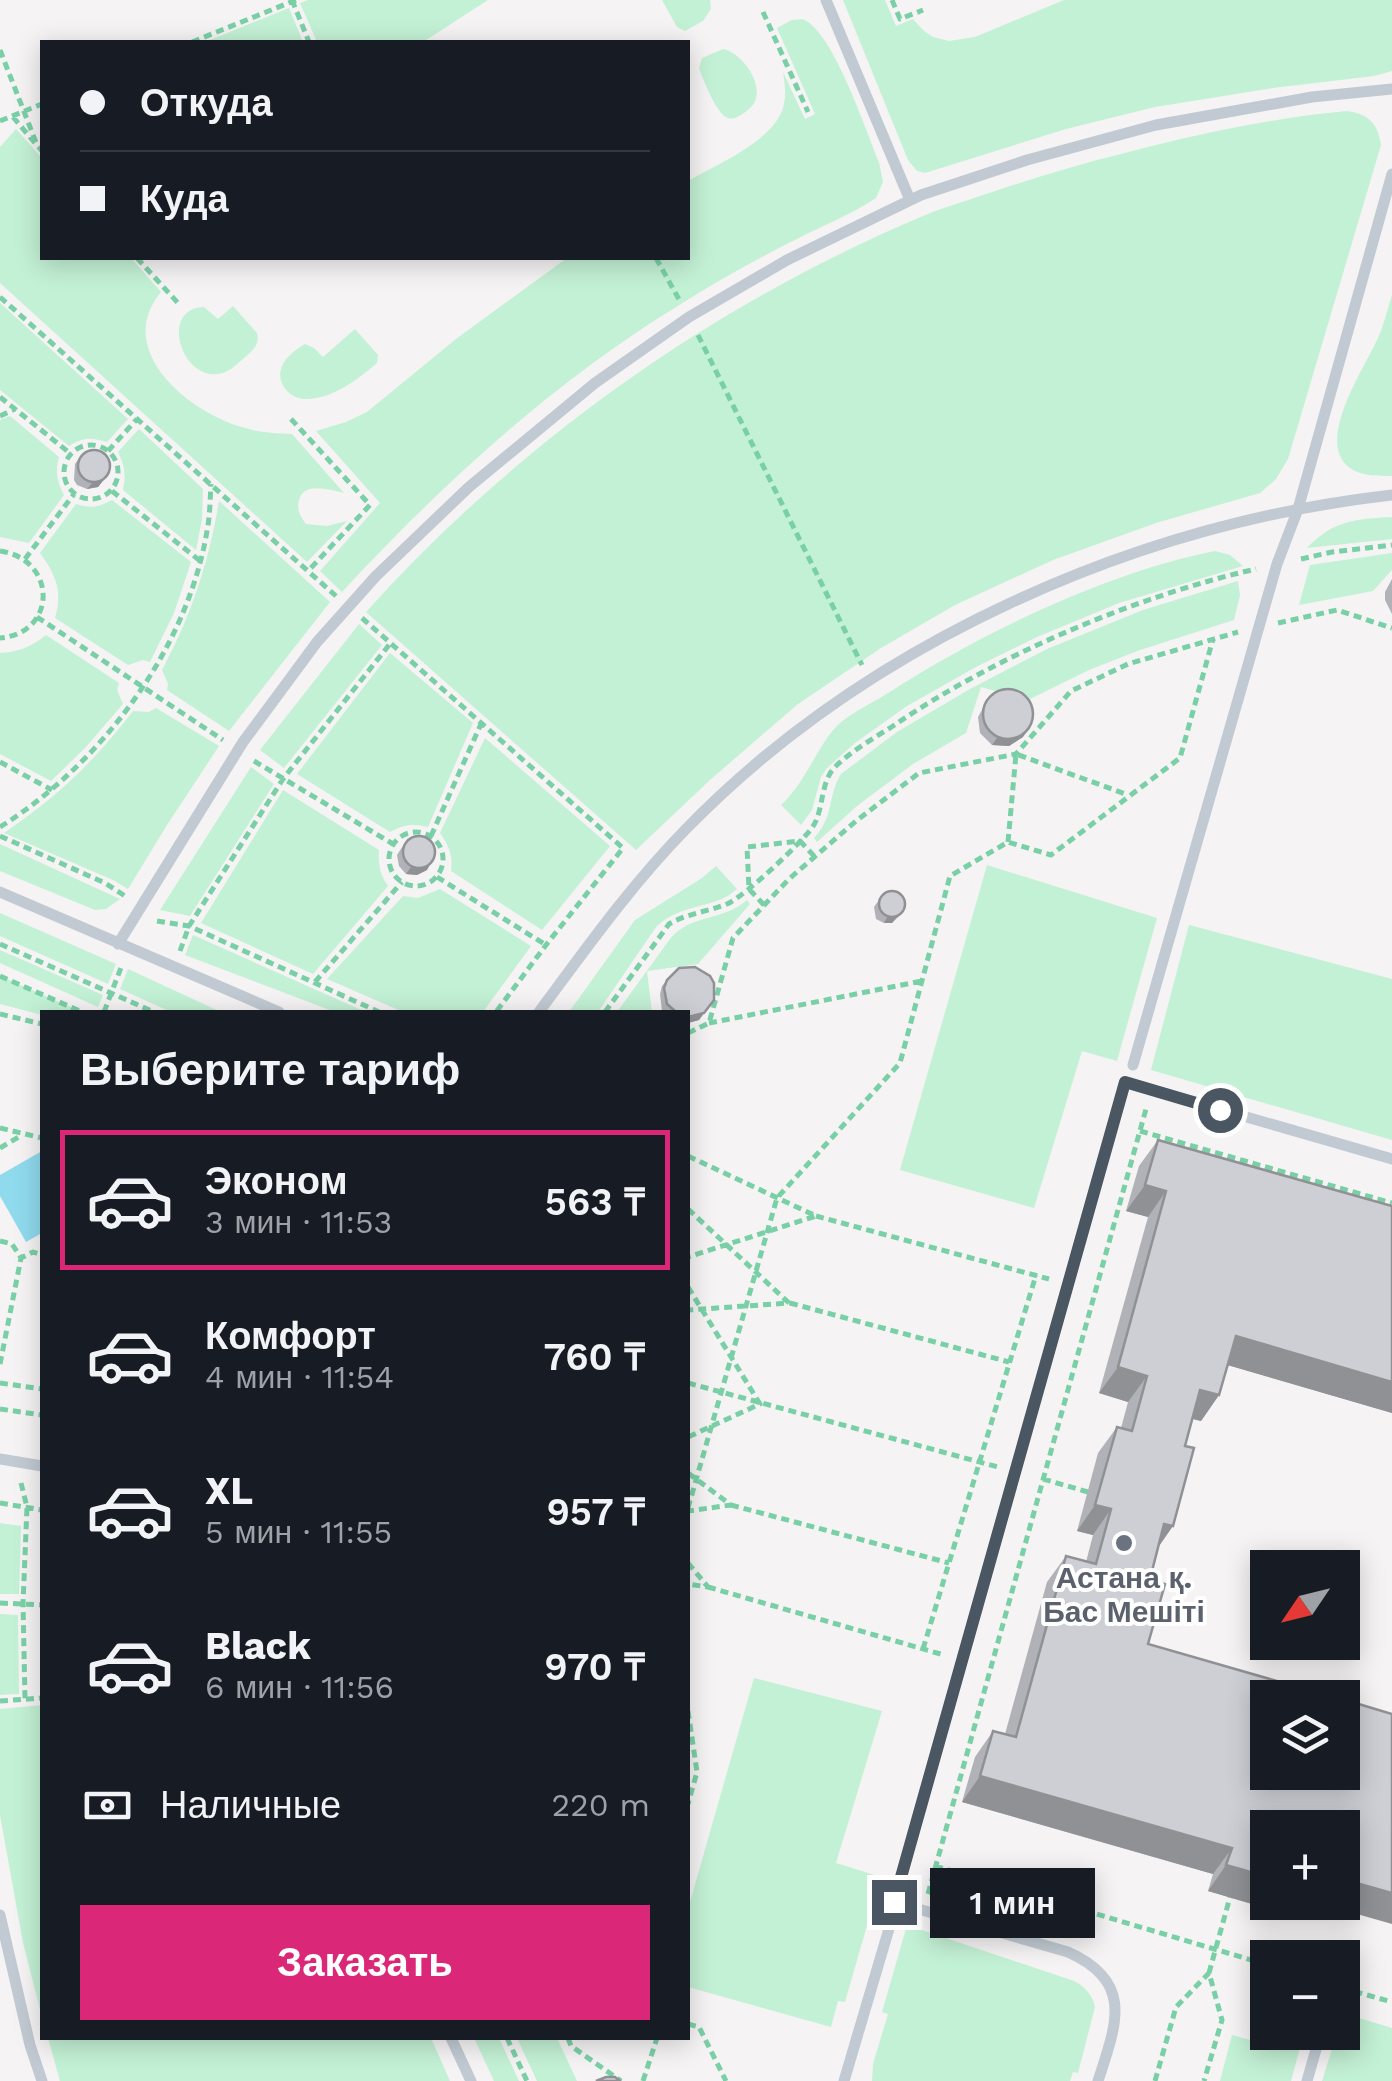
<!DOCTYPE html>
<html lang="ru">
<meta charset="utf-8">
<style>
body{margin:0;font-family:"Work Sans",sans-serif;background:#242831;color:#f1f3f6;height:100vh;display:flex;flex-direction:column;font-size:38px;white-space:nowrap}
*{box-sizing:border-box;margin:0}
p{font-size:32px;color:#9ea1a6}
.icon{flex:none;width:55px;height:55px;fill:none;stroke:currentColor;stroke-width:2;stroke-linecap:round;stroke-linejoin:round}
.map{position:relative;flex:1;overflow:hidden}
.panel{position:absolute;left:40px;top:1010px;width:650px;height:1030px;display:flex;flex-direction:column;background:#171b24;border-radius:0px;box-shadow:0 5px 25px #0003}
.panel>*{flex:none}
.banner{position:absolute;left:40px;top:40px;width:650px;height:220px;border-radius:0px;box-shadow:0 5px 25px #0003;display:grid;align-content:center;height:220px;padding:0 40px;background:#171b24}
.needle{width:65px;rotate:235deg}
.controls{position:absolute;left:1250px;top:1550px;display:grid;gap:20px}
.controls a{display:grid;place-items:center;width:110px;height:110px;border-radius:0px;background:#171b24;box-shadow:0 5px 25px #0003;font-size:50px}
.end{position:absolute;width:45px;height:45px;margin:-22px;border:12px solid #4a5661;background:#fff;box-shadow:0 0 0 5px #fff}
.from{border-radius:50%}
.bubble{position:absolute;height:70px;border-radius:0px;background:#171b24;box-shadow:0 5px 25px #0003;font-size:32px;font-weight:600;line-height:70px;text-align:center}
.banner b{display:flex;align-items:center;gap:35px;height:95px;font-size:38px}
.banner b+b{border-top:2px solid #363941}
.banner i{width:25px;height:25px;background:#f1f3f6}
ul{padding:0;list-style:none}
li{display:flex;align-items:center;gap:30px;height:140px;margin:0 20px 15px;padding:0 20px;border:5px solid transparent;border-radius:0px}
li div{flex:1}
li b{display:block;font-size:38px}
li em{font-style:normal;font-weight:600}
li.active{border-color:#db2777}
li>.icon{width:90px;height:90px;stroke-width:1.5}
h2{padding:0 40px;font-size:45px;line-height:120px}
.pay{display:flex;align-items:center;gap:25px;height:110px;padding:0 40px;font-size:38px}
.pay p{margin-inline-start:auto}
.action{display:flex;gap:20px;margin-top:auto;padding:20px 40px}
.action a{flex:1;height:115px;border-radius:0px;background:#db2777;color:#fff;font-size:40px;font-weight:600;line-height:115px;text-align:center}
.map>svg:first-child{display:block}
.green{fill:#c3f1d5}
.water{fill:#90daee}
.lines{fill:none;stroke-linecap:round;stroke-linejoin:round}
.path{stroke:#7ad0a6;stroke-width:5;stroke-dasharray:8 5;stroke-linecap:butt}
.service{stroke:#c1cad2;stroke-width:11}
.wall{fill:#b0b2b7}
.shaded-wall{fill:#909195}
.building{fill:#cdcfd5;stroke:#909195;stroke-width:2.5}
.route{stroke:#4a5661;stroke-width:12}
.worship-dot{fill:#6b7280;stroke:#fff;stroke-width:4}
.labels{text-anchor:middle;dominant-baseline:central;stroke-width:8;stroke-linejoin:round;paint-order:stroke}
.worship-label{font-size:30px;font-weight:bold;fill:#5b616d;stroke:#fff}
</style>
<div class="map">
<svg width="1392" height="2081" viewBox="0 0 1392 2081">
<rect width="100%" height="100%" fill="#f5f3f3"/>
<path class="green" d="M 308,0 L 488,0 L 423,42 L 317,42 L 300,3 Z
M 662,0 L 710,0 L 711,9 L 703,21 L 685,31 L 677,27 Z
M 843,0 L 885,0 L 896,26 L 913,19 L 924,31 L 933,37 L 949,41 L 975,37 L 1064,0 L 1392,0 L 1392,71 L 1374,76 L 1273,88 L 1155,107 L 1066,129 L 925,173 L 917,171 L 908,160 Z
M 289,8 L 303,42 L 205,42 Z
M 802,19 C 832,28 866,131 879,162 L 883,182 L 876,198 C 851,215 821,226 795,240 C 754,260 715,283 676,307 C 550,385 442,484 342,592 L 320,571 L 380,503 L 316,431 L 346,422 L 367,412 L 456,339 L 567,258 L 688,258 L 688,181 C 716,165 769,143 782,111 C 787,98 785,85 783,72 L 805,119 L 815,114 L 777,28 L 792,20 Z
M 723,49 C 740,52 761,79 756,98 C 755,105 747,111 741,115 C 736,118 731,120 726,117 C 717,113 702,78 699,68 L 702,58 Z
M 1347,111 C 1369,114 1378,124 1381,145 L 1288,459 L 1276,479 L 1260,493 L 1156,523 L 1053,560 L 955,605 L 881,648 L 798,704 L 710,780 L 636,850 L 366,612 C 519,442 712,305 923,216 C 941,208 961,203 980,196 C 1028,180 1075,165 1125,153 C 1197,134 1272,118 1347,111 Z
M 16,129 L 42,158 L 42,258 L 131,258 L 161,292 C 112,351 191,414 245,428 C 260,433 276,433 292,434 L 344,493 C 330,490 304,481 299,500 C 296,510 301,517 306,524 L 327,526 L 347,521 L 307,562 L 0,283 L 0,147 Z
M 1392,295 L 1392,476 C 1381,476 1371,476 1360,473 C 1306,454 1363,371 1377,340 C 1384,326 1387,310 1392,295 Z
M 0,303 L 128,419 L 107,442 C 91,437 83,437 69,446 L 0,390 Z
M 233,306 L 257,333 C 260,345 253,350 244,358 C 236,365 227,374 217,374 C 180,378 160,308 204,307 L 218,319 Z
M 355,329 L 378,355 L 377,363 C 358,379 333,399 306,399 C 290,399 275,383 282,366 C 286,357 296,349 305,344 L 314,348 L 323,357 Z
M 10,416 L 59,457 C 55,472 57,481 64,495 L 29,543 L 0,537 L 0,420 Z
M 139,429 L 203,489 L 202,519 L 196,550 L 123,490 C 126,475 125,466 118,452 Z
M 112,500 L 191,562 L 174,613 L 150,662 L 143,660 L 128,665 L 55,618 C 63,591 56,575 40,553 L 76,504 C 91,509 99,507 112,500 Z
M 219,501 L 330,602 L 229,731 L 167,690 L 168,684 L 162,670 C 191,616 209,562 219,501 Z
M 1392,517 L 1392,539 L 1307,548 C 1333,520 1356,519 1392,517 Z
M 1215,551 L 1230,555 L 1243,566 L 1119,603 L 1037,637 L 976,667 L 907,706 L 855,743 L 827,768 L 821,777 L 812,810 L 801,825 L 781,805 C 805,783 814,753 834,729 C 846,715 869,705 885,695 C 977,635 1107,572 1215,551 Z
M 1392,553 L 1392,570 L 1373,591 L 1299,605 L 1310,565 Z
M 1238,581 L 1240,595 L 1234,620 L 1140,650 L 1089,670 L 1028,700 L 981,687 L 966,733 L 913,764 L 857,806 L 817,842 L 814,838 C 835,816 827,796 841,774 L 897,732 L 970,689 L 1047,649 L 1143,610 Z
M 359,624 L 382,645 L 284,768 L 260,750 Z
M 46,635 L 119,683 L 117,690 L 123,704 L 85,748 L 51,781 L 0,754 L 0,653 C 18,652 31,647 46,635 Z
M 390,653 L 473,723 L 428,827 C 412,823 403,825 390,832 L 297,774 Z
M 156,708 L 219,746 L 167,825 L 128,889 L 113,880 L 4,833 C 58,796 93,763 133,711 L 149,712 Z
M 485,738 L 610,846 L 542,930 L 451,871 C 453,855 449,846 440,833 Z
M 251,767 L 274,784 L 190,916 L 160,910 Z
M 283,790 L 379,850 C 378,864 380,875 388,886 L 313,974 L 201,923 Z
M 0,844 L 120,899 L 106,909 L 95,910 L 0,871 Z
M 987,865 L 1157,918 L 1117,1061 L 1082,1051 L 1034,1208 L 900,1170 Z
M 716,866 L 737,889 C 714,910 682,902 656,927 L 598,1012 L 569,1012 L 635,920 L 702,878 Z
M 440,889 L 531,946 L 483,1012 L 403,1012 L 327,979 L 403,896 L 418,898 Z
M 747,900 L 750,904 L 698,964 L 647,971 L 652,1012 L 617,1012 L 670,939 C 690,914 724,921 747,900 Z
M 0,913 L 116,964 L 108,984 L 0,936 Z
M 1189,925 L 1392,979 L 1392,1140 L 1151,1070 Z
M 193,935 L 366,1012 L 335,1012 L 185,955 Z
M 0,950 L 103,995 L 98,1007 L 0,963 Z
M 128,969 L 221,1012 L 171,1012 L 120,989 Z
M 0,976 L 82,1012 L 42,1012 L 42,1015 L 0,1004 Z
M 0,1523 L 21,1526 L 19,1594 L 0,1594 Z
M 0,1614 L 18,1615 L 19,1694 L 0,1695 Z
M 754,1678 L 882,1711 L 836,1863 L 881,1877 L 845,2002 L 838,2001 L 831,2027 L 688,1987 L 688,1909 Z
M 42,1705 L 42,2017 L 23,1943 L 0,1815 L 0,1709 Z
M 907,1925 L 1074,1981 C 1085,1987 1092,1994 1095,2007 L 1078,2073 L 1073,2072 L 1070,2081 L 872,2081 L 873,2064 L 888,2014 L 882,2012 Z
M 1267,2011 L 1268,2032 L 1304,2033 L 1291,2081 L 1220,2081 L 1232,2035 L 1258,2042 Z
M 1343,2013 L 1392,2028 L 1392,2081 L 1322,2081 L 1337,2033 L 1342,2032 Z
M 48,2038 L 431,2038 L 450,2081 L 60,2081 Z
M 474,2038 L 499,2038 L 519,2081 L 494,2081 Z
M 517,2038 L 557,2038 L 577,2081 L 537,2081 Z"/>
<path class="water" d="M 42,1151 L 42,1233 L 26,1242 L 0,1196 L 0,1175 Z"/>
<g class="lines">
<path class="path" d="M 292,0 L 309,42
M 892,0 L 900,19 L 923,10
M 763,12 L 808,112
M 192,42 L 296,0
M 0,50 L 37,145 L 42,151
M 13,117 L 35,143
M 0,121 L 42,104
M 137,258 L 178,303
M 656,258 L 681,303
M 0,297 L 336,596
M 698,335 L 862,665
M 0,397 L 71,454
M 0,416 L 15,409
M 291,419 L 370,505 L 308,571
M64 472a27 27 0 1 1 54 0a27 27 0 1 1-54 0Z
M 108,451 L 137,419
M 112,491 L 199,560
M 0,551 C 57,559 58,633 0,638
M 25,559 L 74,494
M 1301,559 L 1332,552 L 1392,545
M 37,617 L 223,740
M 362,618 L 623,848 L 546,945 L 496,1012
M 1278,623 L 1337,610 L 1392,628
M 254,761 L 393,844
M 0,762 L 52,790
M 0,827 C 101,764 187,650 207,531 C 210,516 210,500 211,484
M389 859a27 27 0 1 1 54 0a27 27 0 1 1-54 0Z
M 0,836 L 105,883 L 125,896 L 124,898
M 431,836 L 481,724
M 1008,842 L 1016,754 L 1128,795
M 437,877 L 546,945
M 764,905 L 749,889 L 747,847 L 800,841 L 815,857
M 157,921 L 189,926 L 379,1012
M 0,944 L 154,1012
M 180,951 L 189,926 L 283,779 L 389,645
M 0,976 L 82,1012
M 315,982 L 402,882
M 104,1012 L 122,965
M 605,1012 L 669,924 C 688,913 707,912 727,904 C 745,896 799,845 812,828 C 825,809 819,781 837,765 C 853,750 874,738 893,726 C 995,656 1136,596 1256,569
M 0,1014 L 42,1024
M 709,1023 L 922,981
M 688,1033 L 709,1023 L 733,938 L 789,879 L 856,821 L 919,773 L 1016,754 L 1071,691 L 1128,664 L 1238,632
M 0,1128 L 42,1138
M 1140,1131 L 1392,1203
M 0,1148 L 22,1135
M 688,1156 L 816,1216 L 688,1257
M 688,1209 L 789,1303 L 688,1310
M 816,1216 L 1049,1279
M 0,1241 L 12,1244 L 21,1258 L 33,1252 L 42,1255
M 688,1287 L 760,1404 L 688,1437
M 790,1303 L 1009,1362
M 0,1364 L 21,1258
M 0,1383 L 42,1389
M 688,1383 L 998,1467
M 0,1409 L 42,1415
M 688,1473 L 731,1505 L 688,1511
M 1043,1479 L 1088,1492
M 21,1483 L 27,1507 L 23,1604 L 25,1699
M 0,1503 L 42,1510
M 731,1505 L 949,1563
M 688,1508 L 777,1198 L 900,1063 L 950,876 L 1008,842 L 1051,855 L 1180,758 L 1213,639
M 688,1563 L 708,1587 L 688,1584
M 708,1587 L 944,1655
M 0,1603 L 42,1605
M 923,1649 L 1036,1275
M 0,1701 L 42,1698
M 688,1711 L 697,1772 L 688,1804
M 935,1866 L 1268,1965
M 928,1894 L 1146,1109
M 1209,1973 L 1230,1897
M 1342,1988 L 1392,2002
M 688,2024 L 699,2027 L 726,2081
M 507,2038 L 527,2081
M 568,2038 L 571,2046 L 621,2081
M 643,2081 L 657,2038
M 1155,2081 L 1176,2007 L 1209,1973 L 1222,2020 L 1204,2081"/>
<path class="service" d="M 826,0 L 910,200
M 0,892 L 279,1012
M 118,944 L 243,742 L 317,642 L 376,576 L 469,487 L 595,383 L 689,317 L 787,260 L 921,195 L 1027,160 L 1156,125 L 1312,97 L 1392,89
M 539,1012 C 585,950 631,885 686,829 C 868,642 1135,524 1392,495
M 1133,1065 L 1277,564 L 1298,509 L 1392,174
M 0,1459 L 42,1466
M 0,1915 L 30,2045 L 42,2081
M 451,2038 L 471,2081
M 844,2081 L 891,1922
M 1098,2081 C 1116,2025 1135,1982 1068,1952 L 894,1902 L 1125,1082 L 1392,1159
M 1307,2081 L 1321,2032"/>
</g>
<path class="wall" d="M 80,457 L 110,472 L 98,487 L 87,489 L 77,485 L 74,480 L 75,464 Z
M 1392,579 L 1392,614 L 1385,600 L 1385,592 Z
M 990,696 L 1023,737 L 1009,746 L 992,745 L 980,733 L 978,717 Z
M 408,838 L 427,870 L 417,875 L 406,874 L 399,866 L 397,855 Z
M 879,900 L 899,916 L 892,923 L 884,923 L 876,919 L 874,907 Z
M 667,980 L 714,1000 L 699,1020 L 688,1023 L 688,1012 L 664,1012 L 662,1011 L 660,994 L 662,986 Z
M 1158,1140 L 1392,1206 L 1392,1413 L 1228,1365 L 1219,1395 L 1201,1421 L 1192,1419 L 1150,1579 L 1148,1644 L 1263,1888 L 1252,1904 L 1208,1891 L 1213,1874 L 962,1802 L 975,1757 L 993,1731 L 1005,1734 L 1047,1582 L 1066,1556 L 1086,1562 L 1093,1535 L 1077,1531 L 1098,1453 L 1117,1427 L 1121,1428 L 1128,1402 L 1099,1393 L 1148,1217 L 1126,1211 L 1139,1166 Z"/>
<path class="shaded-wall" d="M 110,472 L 98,487 L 87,489 L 92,483 Z
M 1028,730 L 1023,737 L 1009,746 L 992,745 L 997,738 Z
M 431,863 L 427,870 L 417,875 L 406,874 L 411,867 Z
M 904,909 L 892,923 L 884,923 L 888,916 Z
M 704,1013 L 699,1020 L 688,1023 L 688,1017 Z
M 1145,1185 L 1166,1191 L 1148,1217 L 1126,1211 Z
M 1236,1336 L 1392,1382 L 1392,1413 L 1217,1362 Z
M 1118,1367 L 1147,1376 L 1128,1402 L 1099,1393 Z
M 1200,1390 L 1219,1395 L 1201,1421 L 1182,1416 Z
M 1095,1505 L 1111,1509 L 1093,1535 L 1077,1531 Z
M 1164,1524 L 1173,1526 L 1155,1552 Z
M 980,1776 L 1232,1848 L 1213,1874 L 962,1802 Z
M 1226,1865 L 1268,1872 L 1268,1889 L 1263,1888 L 1252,1904 L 1208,1891 Z
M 1342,1879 L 1392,1893 L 1392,1924 L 1315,1902 L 1342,1902 Z"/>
<path class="building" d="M78 466a16 16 0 1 1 32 0a16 16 0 1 1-32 0Z
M983 714a25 25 0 1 1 50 0a25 25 0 1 1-50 0Z
M403 852a16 16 0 1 1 32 0a16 16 0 1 1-32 0Z
M879 904a13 13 0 1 1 26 0a13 13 0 1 1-26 0Z
M 695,967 L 710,976 L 714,983 L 714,1000 L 704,1013 L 688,1017 L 688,1012 L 676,1012 L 667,1004 L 664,988 L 667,980 L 679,968 Z
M 1158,1140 L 1392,1206 L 1392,1382 L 1236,1336 L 1219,1395 L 1200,1390 L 1185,1446 L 1194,1448 L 1173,1526 L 1164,1524 L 1150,1579 L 1165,1584 L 1148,1644 L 1336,1698 L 1268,1698 L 1268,1772 L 1342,1772 L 1342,1699 L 1392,1714 L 1392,1893 L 1342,1879 L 1342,1828 L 1268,1828 L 1268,1877 L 1226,1865 L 1232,1848 L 980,1776 L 993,1731 L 1016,1737 L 1066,1556 L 1096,1564 L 1111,1509 L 1095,1505 L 1117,1427 L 1132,1431 L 1147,1376 L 1118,1367 L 1166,1191 L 1145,1185 Z
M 606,2077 L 615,2077 L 620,2081 L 596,2081 Z"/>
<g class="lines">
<path class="route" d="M 894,1902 L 1125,1082 L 1220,1110"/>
</g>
<circle class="worship-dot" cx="1124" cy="1543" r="10"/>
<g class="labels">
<g class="worship-label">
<text x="1124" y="1577">Астана қ.<tspan x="1124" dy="34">Бас Мешіті</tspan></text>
</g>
</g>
</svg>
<div class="controls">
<a><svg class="needle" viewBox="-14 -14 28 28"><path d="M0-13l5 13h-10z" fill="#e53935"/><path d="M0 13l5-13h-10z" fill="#9ea1a6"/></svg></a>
<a><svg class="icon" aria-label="layers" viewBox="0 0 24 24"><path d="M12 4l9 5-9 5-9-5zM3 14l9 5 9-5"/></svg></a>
<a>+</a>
<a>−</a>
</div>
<i class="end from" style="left:1220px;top:1110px"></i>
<i class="end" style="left:894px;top:1902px"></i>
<div class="bubble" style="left:930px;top:1868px;width:165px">1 мин</div>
<div class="banner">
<b><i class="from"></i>Откуда</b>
<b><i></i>Куда</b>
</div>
<section class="panel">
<h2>Выберите тариф</h2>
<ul>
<li class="active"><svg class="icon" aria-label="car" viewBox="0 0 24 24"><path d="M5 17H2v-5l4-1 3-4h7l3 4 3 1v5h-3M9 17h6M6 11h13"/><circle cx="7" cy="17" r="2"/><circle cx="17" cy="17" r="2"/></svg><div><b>Эконом</b><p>3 мин · 11:53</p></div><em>563 ₸</em></li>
<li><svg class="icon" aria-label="car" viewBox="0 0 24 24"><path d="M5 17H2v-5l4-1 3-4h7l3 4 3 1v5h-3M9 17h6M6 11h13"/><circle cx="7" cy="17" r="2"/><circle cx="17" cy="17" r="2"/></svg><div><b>Комфорт</b><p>4 мин · 11:54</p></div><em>760 ₸</em></li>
<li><svg class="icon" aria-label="car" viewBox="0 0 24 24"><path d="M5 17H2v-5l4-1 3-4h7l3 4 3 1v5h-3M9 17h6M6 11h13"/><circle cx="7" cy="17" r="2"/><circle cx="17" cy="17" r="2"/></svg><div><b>XL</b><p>5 мин · 11:55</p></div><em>957 ₸</em></li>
<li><svg class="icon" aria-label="car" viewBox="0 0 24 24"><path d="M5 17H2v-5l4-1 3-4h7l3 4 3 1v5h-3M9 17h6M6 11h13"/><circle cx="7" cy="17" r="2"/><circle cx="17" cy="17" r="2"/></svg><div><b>Black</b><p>6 мин · 11:56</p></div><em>970 ₸</em></li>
</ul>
<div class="pay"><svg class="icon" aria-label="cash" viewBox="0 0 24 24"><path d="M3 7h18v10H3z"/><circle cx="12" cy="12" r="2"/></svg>Наличные<p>220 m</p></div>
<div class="action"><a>Заказать</a></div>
</section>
</div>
